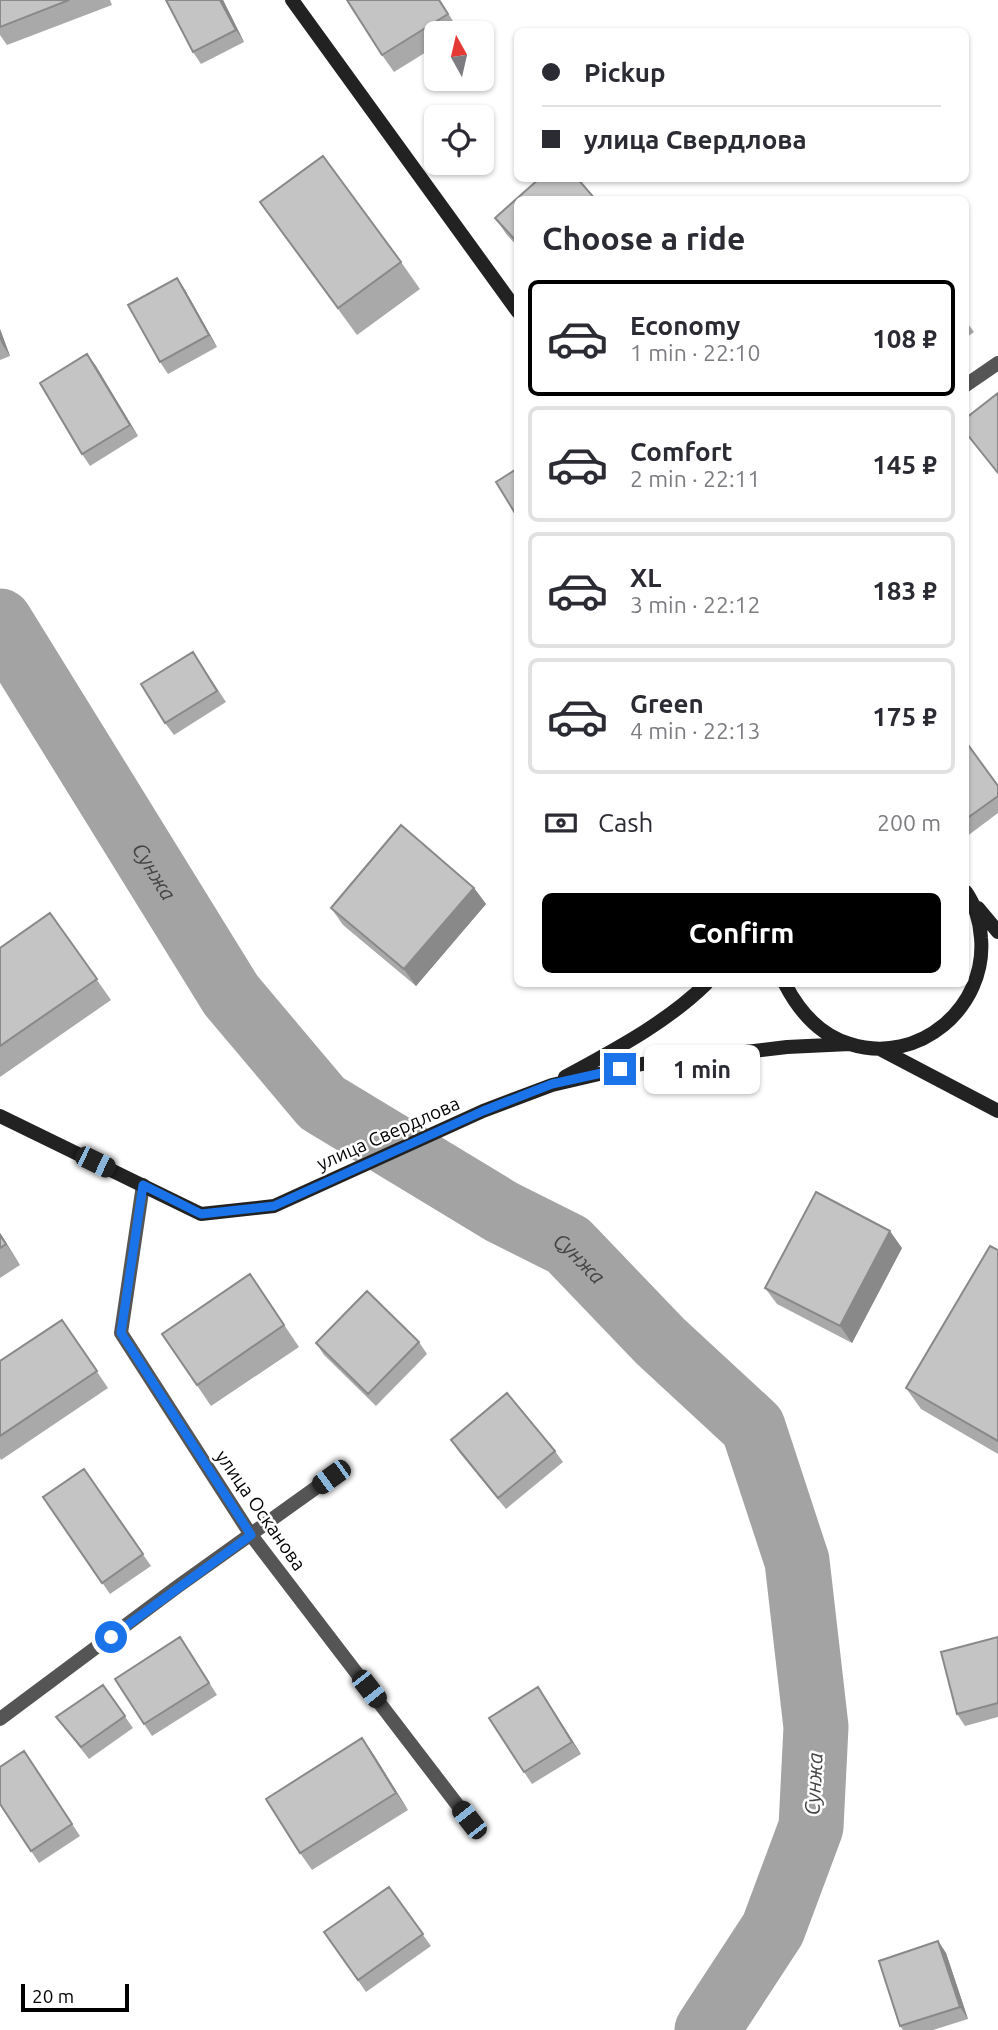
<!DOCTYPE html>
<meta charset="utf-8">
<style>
body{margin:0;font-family:Ubuntu,sans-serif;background:#f7f7f7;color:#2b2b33;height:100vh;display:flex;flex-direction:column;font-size:26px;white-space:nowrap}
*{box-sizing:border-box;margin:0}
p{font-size:23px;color:#7c7c81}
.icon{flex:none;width:38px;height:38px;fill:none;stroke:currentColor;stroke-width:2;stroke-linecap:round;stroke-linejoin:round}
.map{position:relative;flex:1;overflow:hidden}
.panel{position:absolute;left:514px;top:196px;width:455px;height:791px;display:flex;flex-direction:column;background:#fff;border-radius:10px;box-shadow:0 2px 5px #0004}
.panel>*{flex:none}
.banner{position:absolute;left:514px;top:28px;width:455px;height:154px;border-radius:10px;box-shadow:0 2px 5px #0004;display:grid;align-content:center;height:154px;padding:0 28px;background:#fff}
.needle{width:46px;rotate:352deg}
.fabs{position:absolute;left:424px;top:21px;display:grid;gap:14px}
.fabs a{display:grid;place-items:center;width:70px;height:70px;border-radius:10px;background:#fff;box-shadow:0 2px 5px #0004;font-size:35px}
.scale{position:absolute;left:21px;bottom:18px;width:108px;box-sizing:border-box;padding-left:7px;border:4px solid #000;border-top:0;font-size:19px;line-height:24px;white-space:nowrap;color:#000;-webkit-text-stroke:5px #fff;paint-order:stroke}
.end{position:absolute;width:32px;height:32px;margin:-16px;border:9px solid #1a73e8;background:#fff;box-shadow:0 0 0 4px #fff}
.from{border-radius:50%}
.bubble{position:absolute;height:49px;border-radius:10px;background:#fff;box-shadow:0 2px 5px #0004;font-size:23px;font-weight:600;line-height:49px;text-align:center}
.car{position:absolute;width:21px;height:42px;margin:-21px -10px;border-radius:9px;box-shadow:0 0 5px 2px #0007;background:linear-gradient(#222 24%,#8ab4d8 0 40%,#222 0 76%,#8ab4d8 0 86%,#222 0)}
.banner b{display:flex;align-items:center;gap:24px;height:66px;font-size:26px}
.banner b+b{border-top:2px solid #e1e1e2}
.banner i{width:18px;height:18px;background:#2b2b33}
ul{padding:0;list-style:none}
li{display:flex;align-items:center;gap:21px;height:116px;margin:0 14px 10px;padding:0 14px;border:4px solid #e1e1e2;border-radius:10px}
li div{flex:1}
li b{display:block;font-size:26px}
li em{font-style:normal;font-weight:600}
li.active{border-color:#000}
li>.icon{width:63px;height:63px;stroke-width:1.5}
h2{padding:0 28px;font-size:32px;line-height:84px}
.pay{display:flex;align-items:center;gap:18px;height:77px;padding:0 28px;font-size:26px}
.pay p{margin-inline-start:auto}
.action{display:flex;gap:14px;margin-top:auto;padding:14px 28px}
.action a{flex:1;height:80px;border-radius:10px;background:#000;color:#fff;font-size:28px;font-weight:600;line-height:80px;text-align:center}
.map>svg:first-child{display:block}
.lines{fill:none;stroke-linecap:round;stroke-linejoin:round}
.river{stroke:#a3a3a3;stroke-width:65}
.street{stroke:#555;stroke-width:14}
.secondary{stroke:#222;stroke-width:14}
.wall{fill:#a9a9a9}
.shaded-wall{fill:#898989}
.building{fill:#c4c4c4;stroke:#898989;stroke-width:2}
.route{stroke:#1a73e8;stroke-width:9}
.labels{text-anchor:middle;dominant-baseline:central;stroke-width:5;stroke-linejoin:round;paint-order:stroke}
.street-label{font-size:19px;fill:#000;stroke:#fff}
.water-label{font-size:21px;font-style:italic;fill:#444;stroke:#fff}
</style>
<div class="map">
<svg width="998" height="2030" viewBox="0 0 998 2030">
<rect width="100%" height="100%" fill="#fff"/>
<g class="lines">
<path class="river" id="s1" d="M 0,621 L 231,995 L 322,1103 L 502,1212 L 568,1245 L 660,1341 L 753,1427 L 797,1561 L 816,1727 L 811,1827 L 773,1929 L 707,2030"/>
<path class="street" d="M 966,385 L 998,363
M 143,1185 L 121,1333 L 251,1535 L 469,1820
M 0,1719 L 177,1587 L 331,1477"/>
<path class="secondary" d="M 292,0 L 518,312
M 978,908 L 998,932
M 785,984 C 799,1011 819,1035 850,1044 C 919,1066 987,1007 981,938 C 980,922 975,905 966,892
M 880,1049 L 998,1111
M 565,1077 C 614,1050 666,1023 706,984
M 0,1116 L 201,1214 L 274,1206 L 483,1111 L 552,1085 L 642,1064 L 787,1047 L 850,1044"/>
</g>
<path class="wall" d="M 0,0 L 110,0 L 112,5 L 7,45 L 0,35 Z
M 166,0 L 223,0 L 244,42 L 201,64 L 193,52 Z
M 440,0 L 459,31 L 455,33 L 436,33 L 436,46 L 394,72 L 382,55 Z
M 518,200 L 518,247 L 507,235 L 495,218 Z
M 260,202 L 401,262 L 420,289 L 357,335 Z
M 177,278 L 185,290 L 217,347 L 168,374 L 160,362 Z
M 966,321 L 974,332 L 966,338 Z
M 0,329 L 10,356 L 0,360 Z
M 87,354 L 138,436 L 90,466 L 82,454 Z
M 201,664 L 226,702 L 174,735 L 165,723 Z
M 966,742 L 998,786 L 998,813 L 966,837 Z
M 474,888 L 486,904 L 416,986 L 343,925 L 331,908 Z
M 50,913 L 111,1000 L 0,1077 L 0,948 Z
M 0,1233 L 20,1265 L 0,1278 Z
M 902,1248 L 852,1343 L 777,1304 L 765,1288 Z
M 998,1250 L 998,1454 L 921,1409 L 906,1388 Z
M 250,1274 L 299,1347 L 211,1406 L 162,1334 Z
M 62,1320 L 108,1388 L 1,1460 L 0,1458 L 0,1361 Z
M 419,1342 L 427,1354 L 376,1406 L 324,1355 L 316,1343 Z
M 451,1440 L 555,1451 L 563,1462 L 506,1509 L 459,1452 Z
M 84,1469 L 151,1566 L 110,1594 L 43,1497 Z
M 998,1637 L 998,1717 L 965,1726 L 957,1714 Z
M 188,1649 L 217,1695 L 152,1736 L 144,1724 Z
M 103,1685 L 133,1728 L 89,1759 L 56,1717 Z
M 546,1699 L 581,1754 L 532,1784 L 524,1772 Z
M 362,1738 L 408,1810 L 312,1870 L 300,1853 Z
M 32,1763 L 80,1836 L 39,1863 L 0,1804 Z
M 389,1887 L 431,1946 L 366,1992 L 324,1932 Z
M 938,1941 L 946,1953 L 968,2019 L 933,2030 L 903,2030 L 900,2026 Z"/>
<path class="shaded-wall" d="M 220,0 L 223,0 L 244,42 L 236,30 Z
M 177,278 L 185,290 L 217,347 L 209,335 Z
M 0,329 L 10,356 L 2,344 L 0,339 Z
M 87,354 L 96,366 L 138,436 L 130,425 Z
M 474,888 L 486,904 L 416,986 L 404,969 Z
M 890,1231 L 902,1248 L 852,1343 L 840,1326 Z
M 0,1233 L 20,1265 L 0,1235 Z
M 538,1687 L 546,1699 L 581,1754 L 572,1742 Z
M 362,1738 L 374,1755 L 408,1810 L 396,1793 Z
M 938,1941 L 946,1953 L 968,2019 L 960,2007 Z"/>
<path class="building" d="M 0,0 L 69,0 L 0,27 Z
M 166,0 L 220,0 L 236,30 L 193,52 Z
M 347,0 L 439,0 L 448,14 L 382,55 Z
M 323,156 L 401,262 L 338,308 L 260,202 Z
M 540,178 L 577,178 L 596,200 L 518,200 L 518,243 L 495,218 Z
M 177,278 L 209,335 L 160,362 L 128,305 Z
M 87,354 L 130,425 L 82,454 L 40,383 Z
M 998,393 L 998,473 L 966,433 L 966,418 Z
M 518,468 L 518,518 L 496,482 Z
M 193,652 L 217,691 L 165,723 L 141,684 Z
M 966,742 L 998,786 L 998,796 L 966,819 Z
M 401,825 L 474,888 L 404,969 L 331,908 Z
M 50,913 L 97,979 L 0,1046 L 0,948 Z
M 816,1192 L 890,1231 L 840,1326 L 765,1288 Z
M 0,1235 L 6,1244 L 0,1248 Z
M 990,1246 L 998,1250 L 998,1441 L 906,1388 Z
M 250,1274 L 284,1325 L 197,1385 L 162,1334 Z
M 367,1291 L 419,1342 L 368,1394 L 316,1343 Z
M 62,1320 L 97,1371 L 0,1436 L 0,1361 Z
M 507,1393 L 555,1451 L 498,1498 L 451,1440 Z
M 84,1469 L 143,1554 L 102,1583 L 43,1497 Z
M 180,1637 L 209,1683 L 144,1724 L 115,1679 Z
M 998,1637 L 998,1703 L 957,1714 L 941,1652 Z
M 103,1685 L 125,1716 L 81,1747 L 56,1717 Z
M 538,1687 L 572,1742 L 524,1772 L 489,1718 Z
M 362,1738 L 396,1793 L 300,1853 L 266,1799 Z
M 24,1751 L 72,1824 L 31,1851 L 0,1804 L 0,1767 Z
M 389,1887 L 423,1934 L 358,1980 L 324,1932 Z
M 938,1941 L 960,2007 L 900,2026 L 879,1961 Z"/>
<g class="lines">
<path class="route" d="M 111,1637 L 251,1535 L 121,1333 L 143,1185 L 201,1214 L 274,1206 L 483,1111 L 552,1084 L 620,1069"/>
</g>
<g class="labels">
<g class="street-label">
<text transform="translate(388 1133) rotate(-24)">улица Свердлова</text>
<text transform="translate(261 1510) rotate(55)">улица Осканова</text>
</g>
<g class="water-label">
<text stroke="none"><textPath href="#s1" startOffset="294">Сунжа</textPath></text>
<text stroke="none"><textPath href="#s1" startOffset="882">Сунжа</textPath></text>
<text transform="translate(813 1784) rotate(-87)">Сунжа</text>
</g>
</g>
</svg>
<div class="fabs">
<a><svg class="needle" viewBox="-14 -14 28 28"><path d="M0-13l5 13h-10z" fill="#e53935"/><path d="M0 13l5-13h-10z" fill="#7c7c81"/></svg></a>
<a><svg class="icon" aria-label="locate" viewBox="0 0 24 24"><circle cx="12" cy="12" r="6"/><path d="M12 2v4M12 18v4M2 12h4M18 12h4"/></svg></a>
</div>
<div class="scale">20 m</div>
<i class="end from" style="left:111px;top:1637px"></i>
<i class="end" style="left:620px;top:1069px"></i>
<div class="bubble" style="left:644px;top:1045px;width:116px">1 min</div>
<i class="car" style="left:95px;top:1162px;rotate:116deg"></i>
<i class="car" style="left:331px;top:1477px;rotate:234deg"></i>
<i class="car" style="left:369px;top:1689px;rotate:142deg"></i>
<i class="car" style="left:469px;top:1820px;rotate:322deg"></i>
<div class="banner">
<b><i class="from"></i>Pickup</b>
<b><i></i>улица Свердлова</b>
</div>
<section class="panel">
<h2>Choose a ride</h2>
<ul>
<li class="active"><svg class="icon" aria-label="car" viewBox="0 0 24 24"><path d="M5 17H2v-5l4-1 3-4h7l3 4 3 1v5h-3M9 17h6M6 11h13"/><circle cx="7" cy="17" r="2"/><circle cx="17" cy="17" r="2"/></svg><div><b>Economy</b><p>1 min · 22:10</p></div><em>108 ₽</em></li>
<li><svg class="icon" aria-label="car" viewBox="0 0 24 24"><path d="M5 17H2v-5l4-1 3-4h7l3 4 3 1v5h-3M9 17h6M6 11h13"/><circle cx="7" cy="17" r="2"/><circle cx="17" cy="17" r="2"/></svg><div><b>Comfort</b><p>2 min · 22:11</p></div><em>145 ₽</em></li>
<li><svg class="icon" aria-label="car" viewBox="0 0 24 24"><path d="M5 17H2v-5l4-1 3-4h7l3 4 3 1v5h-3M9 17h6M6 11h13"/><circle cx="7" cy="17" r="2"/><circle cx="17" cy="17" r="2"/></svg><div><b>XL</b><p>3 min · 22:12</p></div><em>183 ₽</em></li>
<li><svg class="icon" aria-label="car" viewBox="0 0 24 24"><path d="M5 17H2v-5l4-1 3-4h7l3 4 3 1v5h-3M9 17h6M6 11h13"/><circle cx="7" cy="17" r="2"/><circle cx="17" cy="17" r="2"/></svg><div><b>Green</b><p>4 min · 22:13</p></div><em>175 ₽</em></li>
</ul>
<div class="pay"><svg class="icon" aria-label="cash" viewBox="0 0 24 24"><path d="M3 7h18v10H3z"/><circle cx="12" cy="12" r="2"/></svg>Cash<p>200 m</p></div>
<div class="action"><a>Confirm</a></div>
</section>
</div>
